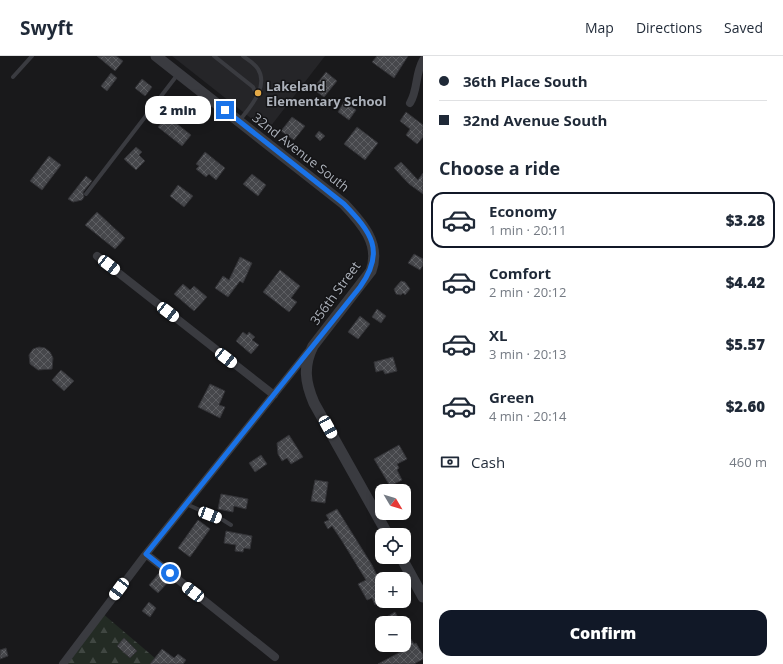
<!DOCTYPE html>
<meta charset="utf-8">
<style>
body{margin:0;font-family:"Open Sans",sans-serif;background:#f6f6f7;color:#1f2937;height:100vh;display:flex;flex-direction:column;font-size:15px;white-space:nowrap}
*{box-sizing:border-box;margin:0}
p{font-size:13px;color:#747a83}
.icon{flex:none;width:22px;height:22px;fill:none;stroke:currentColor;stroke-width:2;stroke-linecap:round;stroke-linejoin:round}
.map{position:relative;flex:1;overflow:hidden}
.side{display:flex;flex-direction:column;background:#fff;width:360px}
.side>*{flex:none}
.top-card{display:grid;align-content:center;height:88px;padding:0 16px;background:#fff}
.needle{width:26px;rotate:128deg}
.buttons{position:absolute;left:375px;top:428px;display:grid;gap:8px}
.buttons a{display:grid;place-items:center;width:36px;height:36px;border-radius:8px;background:#fff;box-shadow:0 2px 10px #0003;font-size:20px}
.end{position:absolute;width:18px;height:18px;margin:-9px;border:5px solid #1a73e8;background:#fff;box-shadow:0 0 0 2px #fff}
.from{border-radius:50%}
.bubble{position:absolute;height:28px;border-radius:12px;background:#fff;box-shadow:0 2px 10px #0003;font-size:13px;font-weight:800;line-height:28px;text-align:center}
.car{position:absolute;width:12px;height:24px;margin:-12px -6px;border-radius:5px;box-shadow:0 0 3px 1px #0007;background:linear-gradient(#fff 24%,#345 0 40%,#fff 0 76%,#345 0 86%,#fff 0)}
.top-card b{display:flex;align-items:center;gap:14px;height:38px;font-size:15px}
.top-card b+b{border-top:1px solid #e0e1e3}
.top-card i{width:10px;height:10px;background:#1f2937}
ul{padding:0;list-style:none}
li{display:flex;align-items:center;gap:12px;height:56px;margin:0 8px 6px;padding:0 8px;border:2px solid transparent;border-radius:12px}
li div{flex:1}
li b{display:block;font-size:15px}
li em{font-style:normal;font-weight:800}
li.on{border-color:#111827}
li>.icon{width:36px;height:36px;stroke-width:1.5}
h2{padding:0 16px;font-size:18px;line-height:48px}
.pay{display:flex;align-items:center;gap:10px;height:44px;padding:0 16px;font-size:15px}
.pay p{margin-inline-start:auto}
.cta{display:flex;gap:8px;margin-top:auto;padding:8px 16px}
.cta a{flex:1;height:46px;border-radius:12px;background:#111827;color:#fff;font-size:16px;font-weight:800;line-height:46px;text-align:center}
header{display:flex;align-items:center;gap:24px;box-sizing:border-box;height:56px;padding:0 20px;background:#fff;border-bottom:1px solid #e0e1e3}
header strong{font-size:19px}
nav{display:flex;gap:22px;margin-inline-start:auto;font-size:14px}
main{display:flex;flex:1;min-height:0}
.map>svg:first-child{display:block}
.built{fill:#252528}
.forest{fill:url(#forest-firs)}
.building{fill:url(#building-cross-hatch);stroke:#333337}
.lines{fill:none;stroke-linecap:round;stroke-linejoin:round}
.service{stroke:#3a3b40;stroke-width:4}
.minor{stroke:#3a3b40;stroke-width:8}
.tertiary{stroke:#3a3b40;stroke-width:11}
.route{stroke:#1a73e8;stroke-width:5}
.poi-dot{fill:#e5aa47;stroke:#141416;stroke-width:1.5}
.labels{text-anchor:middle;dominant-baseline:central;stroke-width:3;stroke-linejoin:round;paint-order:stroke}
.poi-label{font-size:13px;font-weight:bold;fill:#acb1ba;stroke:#141416;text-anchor:start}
.street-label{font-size:13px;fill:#acb1ba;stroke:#141416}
</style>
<header>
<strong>Swyft</strong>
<nav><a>Map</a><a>Directions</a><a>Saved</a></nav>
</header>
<main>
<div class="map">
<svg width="423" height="608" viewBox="0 0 423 608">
<defs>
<pattern id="forest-firs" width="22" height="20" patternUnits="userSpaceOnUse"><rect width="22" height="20" fill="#232b24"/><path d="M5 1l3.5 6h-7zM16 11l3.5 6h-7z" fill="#404742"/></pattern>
<pattern id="building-cross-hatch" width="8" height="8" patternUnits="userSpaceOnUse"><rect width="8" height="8" fill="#46474b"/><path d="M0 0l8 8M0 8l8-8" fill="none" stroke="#5e5f63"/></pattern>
</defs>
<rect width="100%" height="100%" fill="#19191b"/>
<path class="built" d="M 172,0 L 325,0 L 267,75 Z"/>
<path class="forest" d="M 102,557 L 162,608 L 61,608 Z"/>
<path class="building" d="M 97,0 L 116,0 L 123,5 L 115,15 Z
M 377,0 L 408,0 L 394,22 L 372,6 Z
M 326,16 L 337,25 L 324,41 L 313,33 Z
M 111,17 L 117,22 L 107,35 L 101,30 Z
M 142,23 L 152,31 L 145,40 L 135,32 Z
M 344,46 L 356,54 L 349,64 L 338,56 Z
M 406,56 L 423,69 L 423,81 L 417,88 L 406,79 L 410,73 L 400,65 Z
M 167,60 L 191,79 L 182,90 L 158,71 Z
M 292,61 L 305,70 L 294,84 L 281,75 Z
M 357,71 L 378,87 L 365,104 L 344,88 Z
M 319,75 L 325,80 L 320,85 L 315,80 Z
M 136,91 L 142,96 L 139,99 L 145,105 L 136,114 L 124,103 Z
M 205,96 L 225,112 L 216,124 L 209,118 L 206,121 L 196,113 L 199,110 L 196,108 Z
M 49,100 L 61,109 L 42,134 L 30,125 Z
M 401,106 L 418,124 L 423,117 L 423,138 L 409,128 L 394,112 Z
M 252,118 L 266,129 L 258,140 L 243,128 Z
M 86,120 L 92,125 L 83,136 L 84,141 L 82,144 L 73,146 L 68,143 Z
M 178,129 L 193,140 L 184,151 L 170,140 Z
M 97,156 L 125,182 L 115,193 L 85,169 Z
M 414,198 L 423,203 L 423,209 L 420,214 L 408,207 Z
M 240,201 L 252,207 L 243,227 L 240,225 L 228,241 L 215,232 L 223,220 L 229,224 Z
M 280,214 L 300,230 L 291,242 L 297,246 L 289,256 L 263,236 Z
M 401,225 L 405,226 L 410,233 L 405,239 L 403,237 L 401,239 L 396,238 L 394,233 Z
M 183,228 L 190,234 L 194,230 L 207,241 L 194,255 L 174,238 Z
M 377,253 L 386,260 L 381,267 L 372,261 Z
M 360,260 L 370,268 L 358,283 L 348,276 Z
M 243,276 L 247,279 L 249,276 L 255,281 L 252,284 L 259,289 L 251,298 L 236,285 Z
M 39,291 L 45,292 L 50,296 L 53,302 L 52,313 L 38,314 L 30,308 L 29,299 L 33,293 Z
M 393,301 L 397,315 L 385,318 L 383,314 L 376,316 L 374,306 Z
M 61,314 L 74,325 L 64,335 L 52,324 Z
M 210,328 L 225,335 L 219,349 L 225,351 L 220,362 L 198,351 Z
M 289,379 L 303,401 L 291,408 L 287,402 L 282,405 L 278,398 L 277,387 Z
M 399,389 L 407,403 L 397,408 L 399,412 L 397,414 L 402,424 L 390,430 L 374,403 Z
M 261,399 L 267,408 L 255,416 L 249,407 Z
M 315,424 L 328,426 L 325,447 L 311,445 Z
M 221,438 L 248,443 L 246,453 L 234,450 L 233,456 L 218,453 Z
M 337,453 L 372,509 L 382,530 L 382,545 L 375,549 L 372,542 L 367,544 L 358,528 L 366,524 L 342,485 L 332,470 L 328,473 L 324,466 L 329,464 L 326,459 Z
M 198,464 L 210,473 L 190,501 L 178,492 Z
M 226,475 L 252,480 L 250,493 L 244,492 L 243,496 L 235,495 L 236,489 L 224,487 Z
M 159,517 L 169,525 L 158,537 L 149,529 Z
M 149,546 L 156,552 L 150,561 L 142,555 Z
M 395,556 L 401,567 L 376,567 Z
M 404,572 L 414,588 L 416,587 L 423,599 L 423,603 L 414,608 L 378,608 L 404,594 Z
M 124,582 L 137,595 L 130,602 L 117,590 Z
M 6,592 L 8,600 L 0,603 L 0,594 Z
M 162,593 L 174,602 L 178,598 L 186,604 L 183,608 L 150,608 Z"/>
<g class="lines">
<path class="service" d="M 214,0 L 253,31 L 257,40
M 13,21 L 32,0
M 240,64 C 250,51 269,31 258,13 C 254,7 248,4 243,0
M 86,138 L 178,18
M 186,448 L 223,464 L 231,469"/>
<path class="minor" d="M 410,47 C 418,34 415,18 423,4
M 97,200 L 274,339
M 146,498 L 275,601
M 63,608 L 146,498 L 308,296"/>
<path class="tertiary" d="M 156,0 L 344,148 C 362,167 381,188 371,215 L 313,290 C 303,310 305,326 314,347 L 388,479
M 401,501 L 423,541"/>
</g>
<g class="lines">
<path class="route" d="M 170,517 L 146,498 L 360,231 C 386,195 371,176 344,148 L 225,54"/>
</g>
<circle class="poi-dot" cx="258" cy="37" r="4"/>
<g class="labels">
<g class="poi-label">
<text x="266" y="30">Lakeland<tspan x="266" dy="15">Elementary School</tspan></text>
</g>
<g class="street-label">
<text transform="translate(301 96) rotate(38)">32nd Avenue South</text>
<text transform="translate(335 237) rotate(-54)">356th Street</text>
</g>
</g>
</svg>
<div class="buttons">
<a><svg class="needle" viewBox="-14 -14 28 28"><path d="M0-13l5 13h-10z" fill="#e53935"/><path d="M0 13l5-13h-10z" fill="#747a83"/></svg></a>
<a><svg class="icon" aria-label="locate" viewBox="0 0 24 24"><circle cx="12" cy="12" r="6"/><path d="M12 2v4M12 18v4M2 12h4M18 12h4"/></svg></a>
<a>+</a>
<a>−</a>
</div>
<i class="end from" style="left:170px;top:517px"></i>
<i class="end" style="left:225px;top:54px"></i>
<div class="bubble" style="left:145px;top:40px;width:66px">2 min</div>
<i class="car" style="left:109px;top:209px;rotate:128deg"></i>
<i class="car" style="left:168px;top:256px;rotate:128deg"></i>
<i class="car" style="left:226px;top:302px;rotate:128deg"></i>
<i class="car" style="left:328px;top:371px;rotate:151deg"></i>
<i class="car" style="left:210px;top:459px;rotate:111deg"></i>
<i class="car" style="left:119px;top:533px;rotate:217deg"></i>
<i class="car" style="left:193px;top:536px;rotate:308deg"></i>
</div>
<section class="side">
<div class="top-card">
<b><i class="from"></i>36th Place South</b>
<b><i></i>32nd Avenue South</b>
</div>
<h2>Choose a ride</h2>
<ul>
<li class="on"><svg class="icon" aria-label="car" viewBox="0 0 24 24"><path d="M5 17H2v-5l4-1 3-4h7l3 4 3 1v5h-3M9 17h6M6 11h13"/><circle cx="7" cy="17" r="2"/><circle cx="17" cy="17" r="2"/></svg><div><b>Economy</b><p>1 min · 20:11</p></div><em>$3.28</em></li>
<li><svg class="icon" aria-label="car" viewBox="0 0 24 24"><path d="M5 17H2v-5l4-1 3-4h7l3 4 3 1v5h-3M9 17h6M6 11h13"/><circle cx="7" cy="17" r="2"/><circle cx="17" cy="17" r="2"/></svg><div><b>Comfort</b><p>2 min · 20:12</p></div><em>$4.42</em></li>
<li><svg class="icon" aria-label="car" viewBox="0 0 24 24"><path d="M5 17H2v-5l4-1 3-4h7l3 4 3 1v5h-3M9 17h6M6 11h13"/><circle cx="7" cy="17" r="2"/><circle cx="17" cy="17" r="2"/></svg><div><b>XL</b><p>3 min · 20:13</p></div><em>$5.57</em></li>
<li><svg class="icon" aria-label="car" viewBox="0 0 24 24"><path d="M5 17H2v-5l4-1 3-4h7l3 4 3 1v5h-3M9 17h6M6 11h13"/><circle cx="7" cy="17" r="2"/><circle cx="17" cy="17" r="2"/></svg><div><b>Green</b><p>4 min · 20:14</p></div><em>$2.60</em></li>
</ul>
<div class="pay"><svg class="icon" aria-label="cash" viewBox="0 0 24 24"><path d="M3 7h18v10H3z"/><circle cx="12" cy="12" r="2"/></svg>Cash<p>460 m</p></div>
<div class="cta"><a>Confirm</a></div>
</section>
</main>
